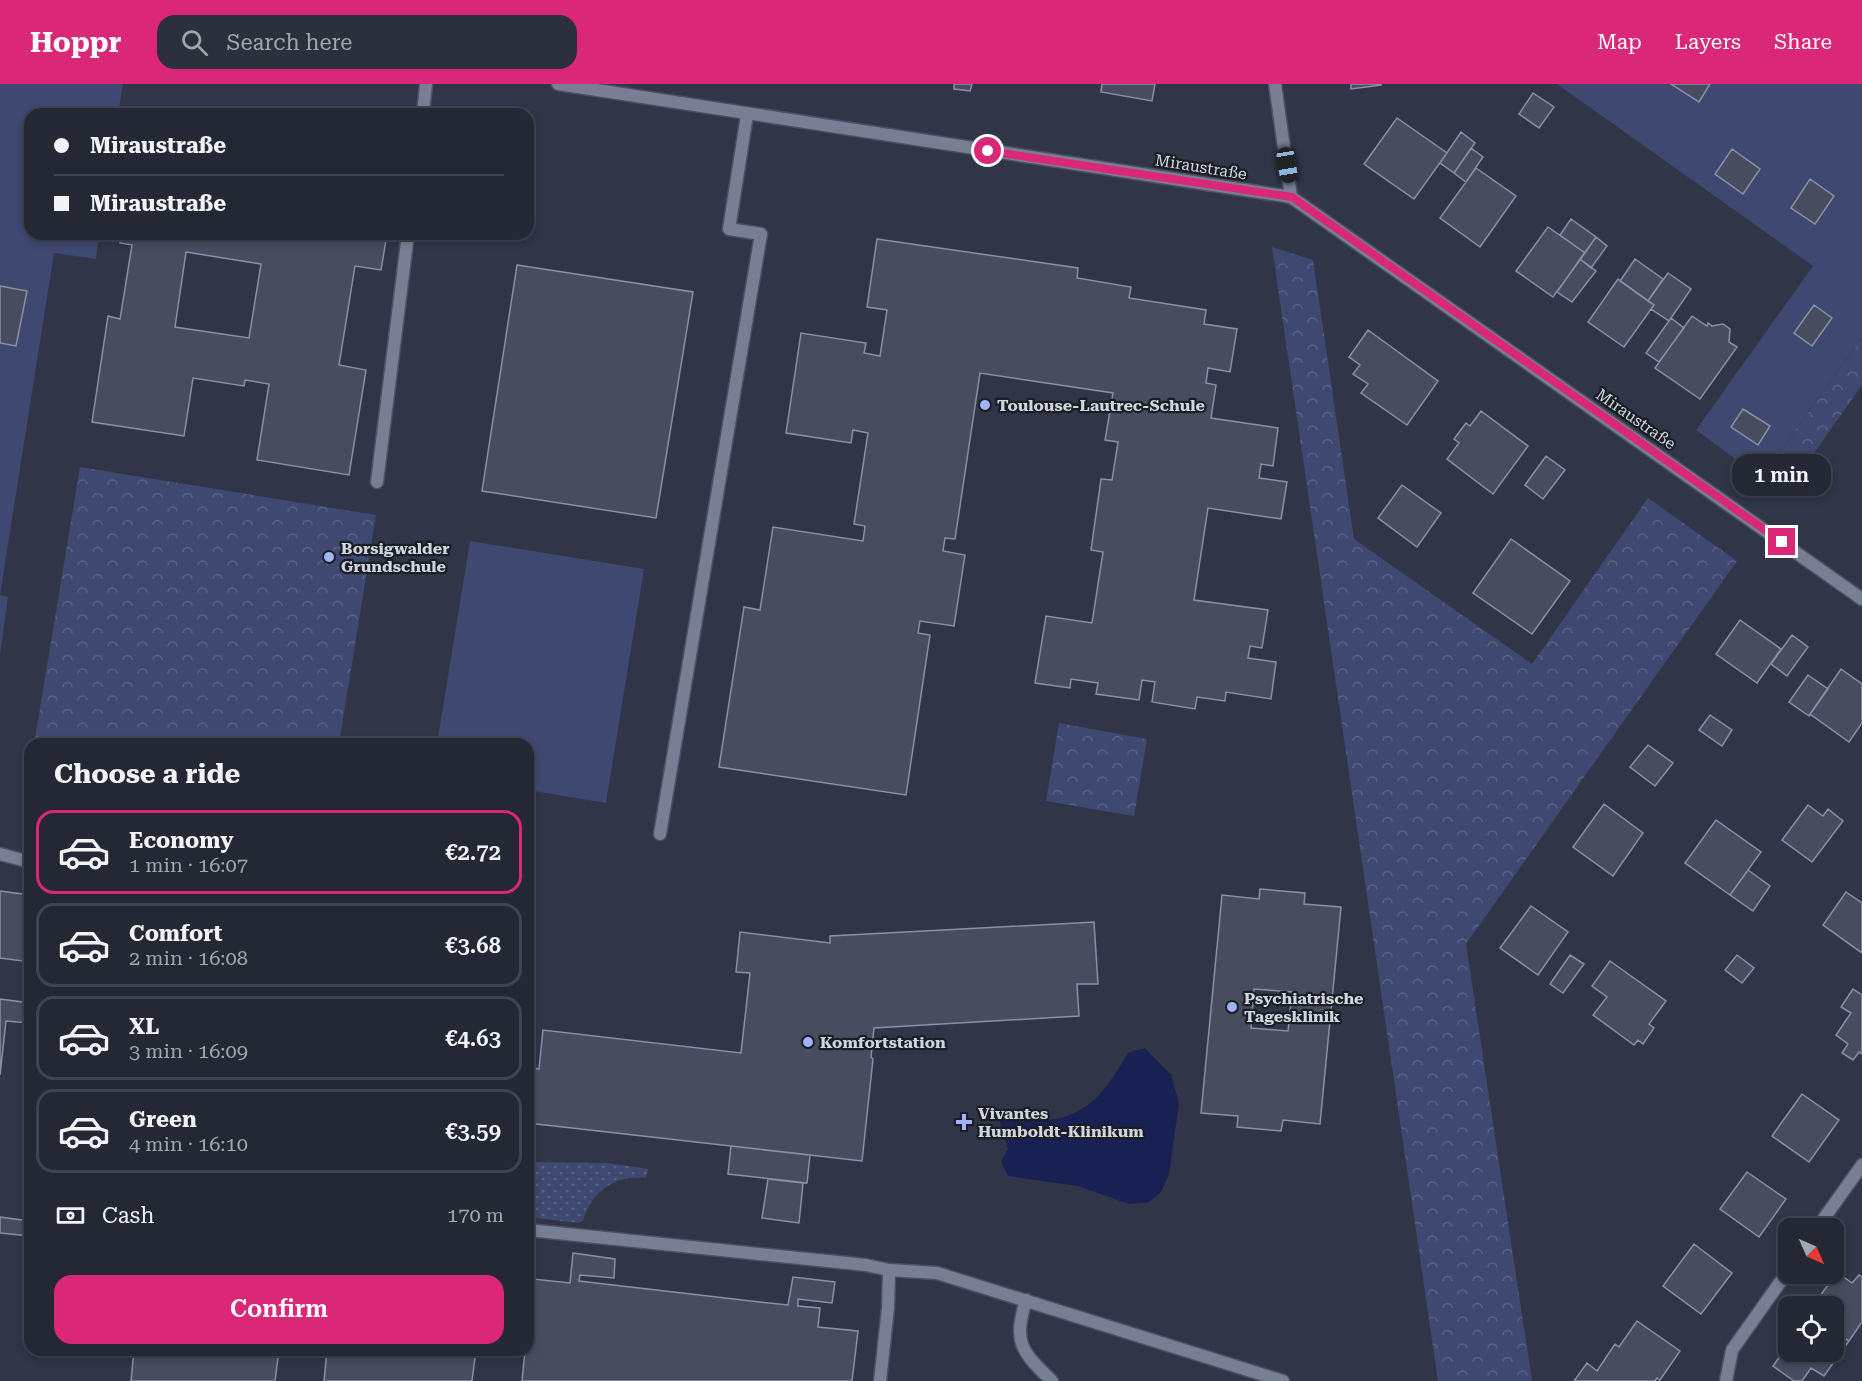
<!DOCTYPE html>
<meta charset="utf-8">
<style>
body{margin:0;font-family:"Roboto Serif",serif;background:#2c303d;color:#f1f3f6;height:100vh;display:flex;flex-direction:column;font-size:22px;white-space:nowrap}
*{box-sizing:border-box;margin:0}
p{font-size:20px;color:#a3a6ad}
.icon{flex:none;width:33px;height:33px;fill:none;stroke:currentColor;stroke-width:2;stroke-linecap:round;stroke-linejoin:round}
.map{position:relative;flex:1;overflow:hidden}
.sheet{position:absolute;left:24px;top:654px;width:510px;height:618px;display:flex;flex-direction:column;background:#242835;border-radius:18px;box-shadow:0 3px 9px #0003,0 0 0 2px #414450}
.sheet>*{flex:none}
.top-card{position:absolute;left:24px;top:24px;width:510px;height:132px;border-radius:18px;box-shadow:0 3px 9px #0003,0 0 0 2px #414450;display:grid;align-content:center;height:132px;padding:0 30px;background:#242835}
.needle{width:39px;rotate:135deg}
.controls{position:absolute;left:1778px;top:1134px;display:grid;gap:12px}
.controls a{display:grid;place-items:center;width:66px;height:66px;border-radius:12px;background:#242835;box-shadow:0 3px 9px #0003,0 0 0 2px #414450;font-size:30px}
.end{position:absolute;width:27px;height:27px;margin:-14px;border:8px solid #db2777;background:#fff;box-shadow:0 0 0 3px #fff}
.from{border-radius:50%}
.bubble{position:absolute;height:42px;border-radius:18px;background:#242835;box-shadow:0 3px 9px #0003,0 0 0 2px #414450;font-size:20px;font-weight:600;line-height:42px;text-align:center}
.car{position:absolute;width:18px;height:36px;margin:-18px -9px;border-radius:8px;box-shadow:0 0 4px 2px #0007;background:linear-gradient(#222 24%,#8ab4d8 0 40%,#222 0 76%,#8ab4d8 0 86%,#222 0)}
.top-card b{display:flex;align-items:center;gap:21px;height:57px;font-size:22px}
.top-card b+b{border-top:2px solid #414450}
.top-card i{width:15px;height:15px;background:#f1f3f6}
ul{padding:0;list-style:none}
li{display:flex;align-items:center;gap:18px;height:84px;margin:0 12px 9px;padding:0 18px;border:3px solid #414450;border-radius:18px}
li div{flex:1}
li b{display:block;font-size:22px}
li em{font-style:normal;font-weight:600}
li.current{border-color:#db2777}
li>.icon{width:54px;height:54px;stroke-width:1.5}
h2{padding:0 30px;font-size:27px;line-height:72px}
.pay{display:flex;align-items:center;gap:15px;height:66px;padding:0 30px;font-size:22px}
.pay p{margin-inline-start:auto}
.cta{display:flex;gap:12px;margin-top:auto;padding:12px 30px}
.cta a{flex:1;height:69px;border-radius:18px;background:#db2777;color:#fff;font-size:24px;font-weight:600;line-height:69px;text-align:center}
header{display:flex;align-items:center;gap:36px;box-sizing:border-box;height:84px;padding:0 30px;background:#db2777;color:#fff}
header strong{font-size:28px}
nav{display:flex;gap:33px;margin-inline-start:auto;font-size:21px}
.search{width:420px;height:54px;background:#2c303d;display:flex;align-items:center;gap:15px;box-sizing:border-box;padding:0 21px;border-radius:18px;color:#a3a6ad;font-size:22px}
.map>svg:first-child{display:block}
.grass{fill:url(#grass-dots)}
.park{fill:url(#park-crowns)}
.garden{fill:#3e4871}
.water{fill:#192053}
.building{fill:#474c5f;stroke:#8a90a5;stroke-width:1.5;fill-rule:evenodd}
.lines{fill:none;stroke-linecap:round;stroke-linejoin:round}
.lane-casing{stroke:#4c505f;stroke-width:15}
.street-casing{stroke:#4c505f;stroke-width:15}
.lane{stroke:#787e93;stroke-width:12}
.street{stroke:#787e93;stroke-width:12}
.route{stroke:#db2777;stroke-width:8}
.poi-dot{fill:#a0b3fd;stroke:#1b1d25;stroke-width:2}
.labels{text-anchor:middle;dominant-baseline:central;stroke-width:4.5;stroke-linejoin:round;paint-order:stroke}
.street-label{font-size:16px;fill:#d1d5e0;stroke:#1b1d25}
.poi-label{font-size:16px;font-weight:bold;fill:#d1d5e0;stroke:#1b1d25;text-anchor:start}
</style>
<header>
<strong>Hoppr</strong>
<div class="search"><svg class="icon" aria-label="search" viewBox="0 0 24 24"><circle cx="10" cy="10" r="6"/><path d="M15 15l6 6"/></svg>Search here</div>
<nav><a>Map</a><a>Layers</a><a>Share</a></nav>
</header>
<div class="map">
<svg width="1862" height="1297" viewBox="0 0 1862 1297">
<defs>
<pattern id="grass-dots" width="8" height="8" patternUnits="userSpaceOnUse" patternTransform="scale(1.5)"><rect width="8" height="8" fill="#3e4871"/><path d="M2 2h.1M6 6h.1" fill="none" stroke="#596285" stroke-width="1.8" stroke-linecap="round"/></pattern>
<pattern id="park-crowns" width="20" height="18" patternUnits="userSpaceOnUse" patternTransform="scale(1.5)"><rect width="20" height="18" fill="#3e4871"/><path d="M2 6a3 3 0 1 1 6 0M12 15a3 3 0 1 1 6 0" fill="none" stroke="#596285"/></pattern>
</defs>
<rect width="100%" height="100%" fill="#303547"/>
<path class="grass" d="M 528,1078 L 607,1079 L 648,1085 L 646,1094 C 616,1090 591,1107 583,1137 L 578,1139 L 528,1133 Z"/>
<path class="park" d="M 1272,163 L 1313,176 L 1354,455 L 1532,580 L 1648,414 L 1737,477 L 1466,860 L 1532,1297 L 1438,1297 Z
M 1862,253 L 1862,301 L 1785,410 L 1761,394 Z
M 80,383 L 376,431 L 339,660 L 34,660 Z
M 1059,639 L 1147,655 L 1134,732 L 1046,717 Z"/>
<path class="garden" d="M 0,0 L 123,0 L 118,30 L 30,30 L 30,150 L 99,150 L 96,175 L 54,169 L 0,511 L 8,513 L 0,571 Z
M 1557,0 L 1862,0 L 1862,253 L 1761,394 L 1696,346 L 1813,182 Z
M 470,457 L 644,485 L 606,719 L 528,706 L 528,660 L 437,660 Z"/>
<path class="water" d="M 1145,964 L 1171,991 L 1179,1019 L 1169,1090 L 1161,1108 L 1149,1118 L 1129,1120 L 1078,1102 L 1008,1092 L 1001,1077 L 1008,1065 L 1000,1039 L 1001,1027 C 1015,1025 1024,1036 1036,1036 C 1086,1038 1106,1006 1128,969 Z"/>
<path class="building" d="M 954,0 L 972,0 L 970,7 L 954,5 Z
M 1102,0 L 1155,0 L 1152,17 L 1101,8 Z
M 1351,0 L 1381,0 L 1381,1 L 1351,5 Z
M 1671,0 L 1710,0 L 1699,18 Z
M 1533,9 L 1554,23 L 1539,44 L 1519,30 Z
M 1397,34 L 1447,69 L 1414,115 L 1364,80 Z
M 1461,48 L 1475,59 L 1454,89 L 1440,79 Z
M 1471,64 L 1483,73 L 1466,98 L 1454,89 Z
M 1732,65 L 1760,85 L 1743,110 L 1715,90 Z
M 1476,84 L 1516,112 L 1480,163 L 1440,134 Z
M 1810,95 L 1834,112 L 1815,140 L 1791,124 Z
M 1571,135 L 1596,153 L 1585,169 L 1560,151 Z
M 1548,143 L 1585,169 L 1553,213 L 1516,187 Z
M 122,150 L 387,150 L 381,186 L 355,182 L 339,281 L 366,286 L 349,391 L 257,376 L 269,300 L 245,296 L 244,302 L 193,294 L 184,352 L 92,338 L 108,232 L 120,235 L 132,161 L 120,159 ZM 186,168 L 261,180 L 249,254 L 175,243 Z
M 1596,153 L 1607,162 L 1591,184 L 1580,175 Z
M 877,155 L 1078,184 L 1077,194 L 1131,203 L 1129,214 L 1206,226 L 1204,240 L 1237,245 L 1230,288 L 1208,284 L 1206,299 L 1216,301 L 1211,334 L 1278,344 L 1273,382 L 1261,380 L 1259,394 L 1287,398 L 1281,435 L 1208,424 L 1194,516 L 1268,526 L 1262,564 L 1250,562 L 1248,574 L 1276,578 L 1271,615 L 1226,608 L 1225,617 L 1197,613 L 1195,625 L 1152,618 L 1155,598 L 1142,596 L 1139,616 L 1096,610 L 1098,599 L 1071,595 L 1070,604 L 1035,599 L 1046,532 L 1092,539 L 1103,468 L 1091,466 L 1101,395 L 1112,396 L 1118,358 L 1105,356 L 1113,309 L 980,289 L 955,455 L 945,454 L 943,467 L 965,471 L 954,542 L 920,537 L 918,549 L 930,551 L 906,711 L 719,683 L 744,523 L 760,526 L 773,443 L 863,457 L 865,442 L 854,440 L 868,349 L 853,346 L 851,359 L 786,349 L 801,249 L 866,259 L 864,269 L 880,272 L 887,226 L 867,223 Z
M 1580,175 L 1596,187 L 1572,218 L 1557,208 Z
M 1635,175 L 1663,195 L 1648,217 L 1620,197 Z
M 517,181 L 693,208 L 656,434 L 482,407 Z
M 1668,189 L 1691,205 L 1669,237 L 1651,225 L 1654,221 L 1648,217 Z
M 1618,195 L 1654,221 L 1624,263 L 1588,238 Z
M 0,202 L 27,207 L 16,262 L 0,259 Z
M 1814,221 L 1832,234 L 1812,262 L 1794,249 Z
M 1692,232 L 1707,242 L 1708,239 L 1712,242 L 1723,240 L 1730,245 L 1729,258 L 1737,263 L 1700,315 L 1655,284 Z
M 1671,234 L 1684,244 L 1659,278 L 1646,269 Z
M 1368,246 L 1438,297 L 1407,341 L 1361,309 L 1368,300 L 1353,290 L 1360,281 L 1349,273 Z
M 1743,325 L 1770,342 L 1758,361 L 1731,343 Z
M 1481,327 L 1528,362 L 1493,410 L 1447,375 L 1459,359 L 1454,355 L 1466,339 L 1470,342 Z
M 1546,372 L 1565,386 L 1543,415 L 1525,401 Z
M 1402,401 L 1441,429 L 1417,463 L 1378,434 Z
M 1511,455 L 1570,497 L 1532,550 L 1473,509 Z
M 1740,536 L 1781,565 L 1757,599 L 1716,570 Z
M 1792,551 L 1808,563 L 1787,592 L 1771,580 Z
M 1841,585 L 1862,600 L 1862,639 L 1849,658 L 1810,630 Z
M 1808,591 L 1828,605 L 1809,632 L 1789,618 Z
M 1710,631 L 1732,646 L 1722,662 L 1699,646 Z
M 1648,661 L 1673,679 L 1655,702 L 1630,683 Z
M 1604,720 L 1643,749 L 1613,792 L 1573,763 Z
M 1808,721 L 1823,732 L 1828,725 L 1843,737 L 1812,778 L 1782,756 Z
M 1716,736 L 1761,768 L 1730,811 L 1685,779 Z
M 1748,786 L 1770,802 L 1753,827 L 1730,811 Z
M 1260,805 L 1305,809 L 1304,820 L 1341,823 L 1320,1040 L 1283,1036 L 1281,1047 L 1237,1043 L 1238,1032 L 1201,1029 L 1222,811 L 1259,815 ZM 1254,905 L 1292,908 L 1288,947 L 1251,944 Z
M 0,807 L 30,811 L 30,878 L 0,874 Z
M 1846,808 L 1862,819 L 1862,869 L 1823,841 Z
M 1531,822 L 1568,848 L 1538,891 L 1500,864 Z
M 1094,838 L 1098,900 L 1077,900 L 1079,932 L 874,944 L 871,973 L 873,975 L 862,1077 L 528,1039 L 528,983 L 539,985 L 543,946 L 741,969 L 750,889 L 736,888 L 740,848 L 830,859 L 830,852 Z
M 1570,871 L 1584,880 L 1563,909 L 1550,900 Z
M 1737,871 L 1754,884 L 1742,899 L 1725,886 Z
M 1610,877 L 1666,917 L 1649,940 L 1654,944 L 1643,960 L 1638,956 L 1634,961 L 1593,931 L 1607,913 L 1592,902 Z
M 1853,905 L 1862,911 L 1862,970 L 1859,968 L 1853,976 L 1842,969 L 1848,960 L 1836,951 L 1851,929 L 1841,923 Z
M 0,915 L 30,919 L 30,939 L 6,937 L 0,991 Z
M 1802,1010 L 1839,1036 L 1809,1078 L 1772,1052 Z
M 731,1062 L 810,1071 L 807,1099 L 728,1090 Z
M 1747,1088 L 1786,1115 L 1759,1153 L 1720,1125 Z
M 768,1095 L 803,1099 L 799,1139 L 762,1134 Z
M 0,1133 L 30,1137 L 30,1152 L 0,1149 Z
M 1694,1160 L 1732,1189 L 1701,1230 L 1663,1202 Z
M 573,1169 L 615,1175 L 614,1194 L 580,1191 L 579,1197 L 769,1219 L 788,1221 L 793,1193 L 835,1198 L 832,1219 L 798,1215 L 798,1222 L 820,1224 L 818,1243 L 858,1247 L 852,1297 L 522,1297 L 525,1266 L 528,1266 L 528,1240 L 533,1195 L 570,1199 Z
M 1837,1188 L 1852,1199 L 1859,1191 L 1862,1193 L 1862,1238 L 1849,1257 L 1833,1246 L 1833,1222 L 1813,1222 Z
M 528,1194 L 533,1195 L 531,1211 L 528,1210 Z
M 1637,1237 L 1680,1267 L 1660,1296 L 1657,1294 L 1655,1297 L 1574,1297 L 1587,1279 L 1597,1287 L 1615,1260 L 1619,1263 Z
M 1833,1246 L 1849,1257 L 1824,1292 L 1811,1284 L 1802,1297 L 1794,1297 L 1773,1282 L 1785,1265 L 1783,1264 L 1788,1257 L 1788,1268 L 1833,1268 Z
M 134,1266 L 279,1266 L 275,1297 L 131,1297 Z
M 327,1266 L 476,1266 L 472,1297 L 324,1297 Z"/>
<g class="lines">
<defs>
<path id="lane" d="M 423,30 L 426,0
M 377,398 L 408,150
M 660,750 L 761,150 L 729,145 L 747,31
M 0,770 L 30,778
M 528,1146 L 866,1181 L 889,1186 L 937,1189 L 1283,1297
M 1026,1216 C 1013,1259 1021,1267 1052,1297
M 880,1297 L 888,1224 L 889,1186"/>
<path id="street" d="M 558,0 L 1291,113 L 1862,515
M 1275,0 L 1291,113
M 1817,1144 L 1862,1081
M 1726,1297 L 1732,1266 L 1788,1187"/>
</defs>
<use href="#lane" class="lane-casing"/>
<use href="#street" class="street-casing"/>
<use href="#lane" class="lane"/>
<use href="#street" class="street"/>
</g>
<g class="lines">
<path class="route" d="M 988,67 L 1292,113 L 1782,458"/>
</g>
<g class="poi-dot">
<circle cx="985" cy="321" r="6"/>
<circle cx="329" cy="473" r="6"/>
<circle cx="1232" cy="923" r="6"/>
<circle cx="808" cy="958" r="6"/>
<path d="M961 1029h6v6h6v6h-6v6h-6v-6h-6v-6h6z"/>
</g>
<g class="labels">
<g class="street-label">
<text transform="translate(1201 83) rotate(9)">Miraustraße</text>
<text transform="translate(1636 335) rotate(35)">Miraustraße</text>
</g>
<g class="poi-label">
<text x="997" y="321">Toulouse-Lautrec-Schule</text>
<text x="341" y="464">Borsigwalder<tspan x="341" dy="18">Grundschule</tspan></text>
<text x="1244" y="914">Psychiatrische<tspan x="1244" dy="18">Tagesklinik</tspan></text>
<text x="820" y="958">Komfortstation</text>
<text x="978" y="1029">Vivantes<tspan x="978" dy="18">Humboldt-Klinikum</tspan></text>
</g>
</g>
</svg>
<div class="controls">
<a><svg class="needle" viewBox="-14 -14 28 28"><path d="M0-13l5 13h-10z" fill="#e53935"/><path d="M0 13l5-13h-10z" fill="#a3a6ad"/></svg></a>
<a><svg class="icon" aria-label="locate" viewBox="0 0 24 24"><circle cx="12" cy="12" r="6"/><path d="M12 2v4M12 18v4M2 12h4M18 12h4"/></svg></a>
</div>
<i class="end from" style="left:988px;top:67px"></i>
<i class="end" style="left:1782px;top:458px"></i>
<div class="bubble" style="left:1732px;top:370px;width:99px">1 min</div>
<i class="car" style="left:1287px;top:81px;rotate:171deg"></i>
<div class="top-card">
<b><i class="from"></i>Miraustraße</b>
<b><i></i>Miraustraße</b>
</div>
<section class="sheet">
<h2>Choose a ride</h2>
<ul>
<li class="current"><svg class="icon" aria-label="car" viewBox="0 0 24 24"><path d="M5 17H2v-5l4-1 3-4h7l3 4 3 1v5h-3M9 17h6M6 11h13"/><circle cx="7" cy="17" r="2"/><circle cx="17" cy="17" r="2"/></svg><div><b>Economy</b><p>1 min · 16:07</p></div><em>€2.72</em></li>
<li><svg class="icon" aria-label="car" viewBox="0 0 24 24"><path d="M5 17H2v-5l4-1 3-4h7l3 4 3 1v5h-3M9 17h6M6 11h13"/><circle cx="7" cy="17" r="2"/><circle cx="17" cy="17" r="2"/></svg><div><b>Comfort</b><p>2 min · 16:08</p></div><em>€3.68</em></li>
<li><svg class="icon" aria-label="car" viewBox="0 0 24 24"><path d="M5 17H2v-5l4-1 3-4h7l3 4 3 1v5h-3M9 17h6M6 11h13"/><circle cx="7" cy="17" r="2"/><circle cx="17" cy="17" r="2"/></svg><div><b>XL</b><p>3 min · 16:09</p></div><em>€4.63</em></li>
<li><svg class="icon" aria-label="car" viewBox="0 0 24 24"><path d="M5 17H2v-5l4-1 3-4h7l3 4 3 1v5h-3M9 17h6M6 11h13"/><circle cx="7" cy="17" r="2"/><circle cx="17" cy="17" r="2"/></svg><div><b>Green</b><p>4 min · 16:10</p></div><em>€3.59</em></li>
</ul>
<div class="pay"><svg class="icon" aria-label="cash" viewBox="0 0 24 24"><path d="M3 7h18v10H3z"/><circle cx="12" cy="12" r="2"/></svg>Cash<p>170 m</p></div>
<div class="cta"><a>Confirm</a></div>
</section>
</div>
